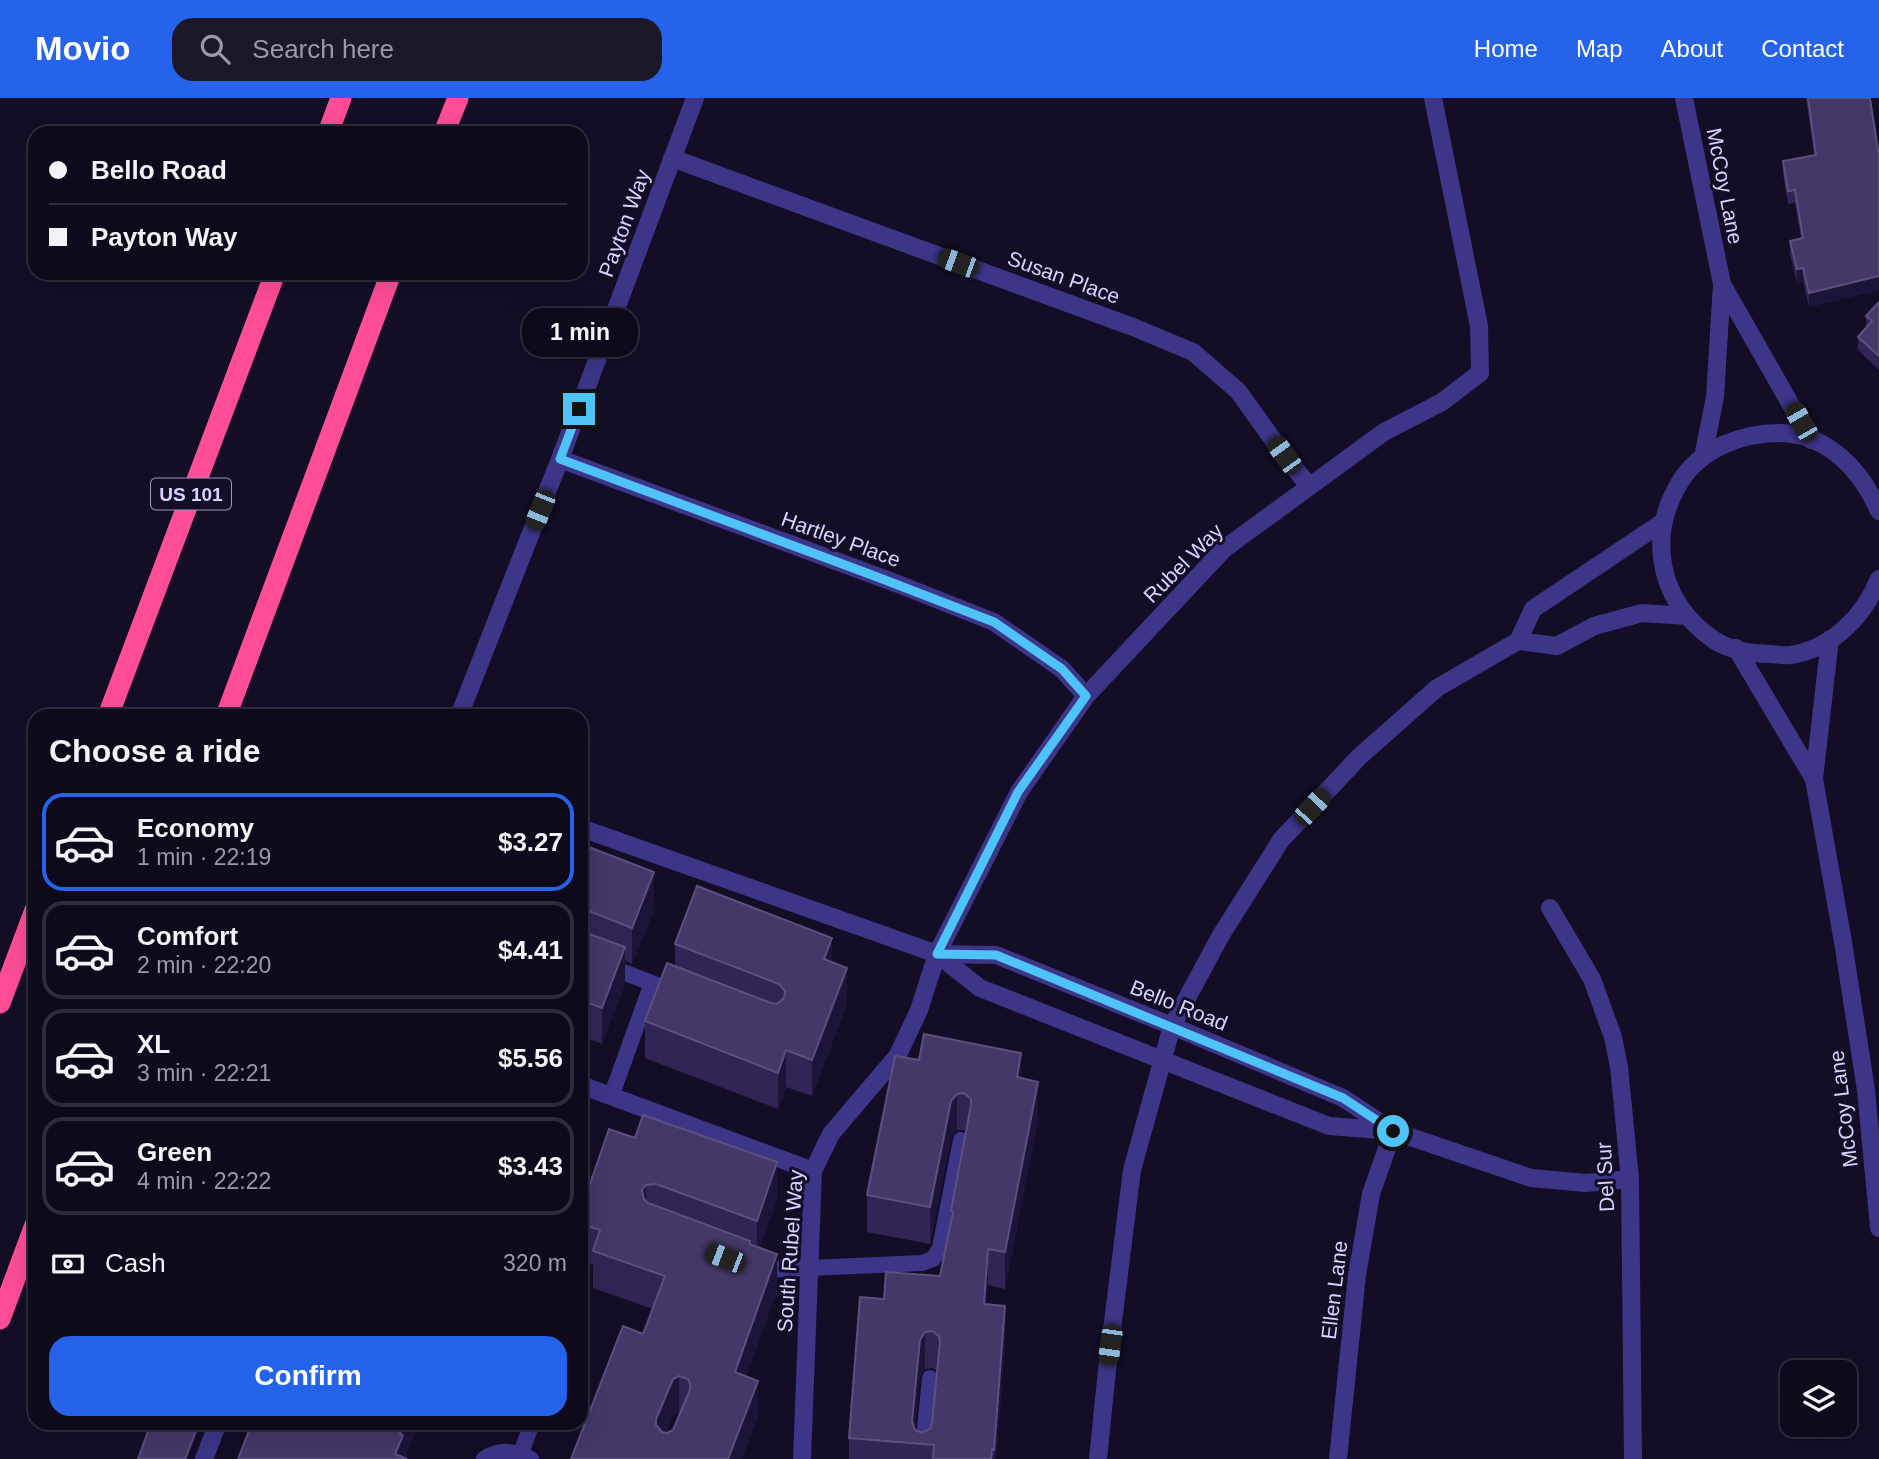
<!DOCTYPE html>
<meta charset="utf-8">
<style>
body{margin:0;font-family:Arial,sans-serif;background:#1c1829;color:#f1f3f6;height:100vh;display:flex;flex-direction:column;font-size:26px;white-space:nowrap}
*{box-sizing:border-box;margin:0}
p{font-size:23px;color:#9b9aa3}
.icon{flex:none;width:38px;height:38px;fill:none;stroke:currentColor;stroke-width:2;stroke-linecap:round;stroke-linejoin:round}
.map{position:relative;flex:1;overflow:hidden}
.details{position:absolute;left:28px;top:611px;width:560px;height:721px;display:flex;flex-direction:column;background:#0e0a1c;border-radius:21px;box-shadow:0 7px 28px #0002,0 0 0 2px #2e2b3b}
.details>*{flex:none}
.top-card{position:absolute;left:28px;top:28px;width:560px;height:154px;border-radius:21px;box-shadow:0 7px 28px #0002,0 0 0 2px #2e2b3b;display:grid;align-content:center;height:154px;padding:0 21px;background:#0e0a1c}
.tools{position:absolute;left:1780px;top:1262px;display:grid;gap:14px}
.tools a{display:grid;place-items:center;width:77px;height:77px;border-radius:14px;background:#0e0a1c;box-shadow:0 7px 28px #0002,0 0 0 2px #2e2b3b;font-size:35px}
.end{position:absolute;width:32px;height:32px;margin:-16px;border:9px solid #4fc3f7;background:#111;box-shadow:0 0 0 4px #111}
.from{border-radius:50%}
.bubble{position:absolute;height:49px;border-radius:21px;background:#0e0a1c;box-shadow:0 7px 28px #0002,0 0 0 2px #2e2b3b;font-size:23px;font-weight:600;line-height:49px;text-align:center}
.car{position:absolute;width:21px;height:42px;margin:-21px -10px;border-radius:9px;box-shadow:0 0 5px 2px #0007;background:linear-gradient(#222 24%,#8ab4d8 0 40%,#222 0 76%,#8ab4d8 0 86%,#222 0)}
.top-card b{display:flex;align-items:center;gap:24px;height:66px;font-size:26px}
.top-card b+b{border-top:2px solid #2e2b3b}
.top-card i{width:18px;height:18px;background:#f1f3f6}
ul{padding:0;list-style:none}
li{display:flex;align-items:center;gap:21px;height:98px;margin:0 14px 10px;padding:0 7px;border:4px solid #2e2b3b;border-radius:21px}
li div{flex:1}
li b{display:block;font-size:26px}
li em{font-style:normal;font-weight:600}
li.selected{border-color:#2563eb}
li>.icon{width:63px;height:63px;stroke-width:1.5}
h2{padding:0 21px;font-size:32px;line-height:84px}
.pay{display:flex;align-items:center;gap:18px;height:77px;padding:0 21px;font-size:26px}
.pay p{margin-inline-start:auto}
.button{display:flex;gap:14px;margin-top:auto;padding:14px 21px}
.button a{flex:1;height:80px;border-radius:21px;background:#2563eb;color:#fff;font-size:28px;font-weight:600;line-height:80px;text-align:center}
header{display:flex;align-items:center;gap:42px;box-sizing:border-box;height:98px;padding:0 35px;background:#2563eb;color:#fff}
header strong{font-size:33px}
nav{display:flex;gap:38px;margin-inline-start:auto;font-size:24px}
.search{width:490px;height:63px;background:#1c1829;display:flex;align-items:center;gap:18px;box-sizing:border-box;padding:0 24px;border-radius:21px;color:#9b9aa3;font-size:26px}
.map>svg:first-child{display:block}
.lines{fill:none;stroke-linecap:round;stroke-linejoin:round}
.service{stroke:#3d3588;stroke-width:16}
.minor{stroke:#3d3588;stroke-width:18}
.tertiary{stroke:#3d3588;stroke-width:18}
.motorway{stroke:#ff4d98;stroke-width:21}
.wall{fill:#312555;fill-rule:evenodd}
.shaded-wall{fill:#1d143a}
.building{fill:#433867;stroke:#5b507f;stroke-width:2;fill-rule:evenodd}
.route{stroke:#4fc3f7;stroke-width:9}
.labels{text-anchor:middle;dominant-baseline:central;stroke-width:6;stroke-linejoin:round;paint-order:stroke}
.shield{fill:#130d26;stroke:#9e97be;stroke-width:2}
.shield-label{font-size:19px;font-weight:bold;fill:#dad2ff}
.street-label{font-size:21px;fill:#dad2ff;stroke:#130d26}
</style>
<header>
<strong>Movio</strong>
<div class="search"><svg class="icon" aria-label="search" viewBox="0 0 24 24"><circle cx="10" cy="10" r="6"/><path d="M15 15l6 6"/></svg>Search here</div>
<nav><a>Home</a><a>Map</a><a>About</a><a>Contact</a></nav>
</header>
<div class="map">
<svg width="1879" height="1361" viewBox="0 0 1879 1361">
<rect width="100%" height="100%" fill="#130d26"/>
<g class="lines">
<path class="service" d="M 581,858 L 678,895
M 611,999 L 652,885
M 755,1170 L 765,1172 L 922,1165 L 933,1161 L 940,1150 L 961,1042
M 521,1355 L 532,1325
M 484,1361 C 498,1351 516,1352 531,1361
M 922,1361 L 930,1280"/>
<path class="minor" d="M 672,60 L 1133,229 L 1193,254 L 1238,293 L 1284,357 L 1309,388
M 560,361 L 898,486 L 994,524 L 1062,571 L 1086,598
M 459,618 L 560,361 L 695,0
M 581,730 L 937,856 L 996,857 L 1172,928 L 1343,1000 L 1393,1033
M 1550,810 L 1592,881 L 1613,939 L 1619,969 L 1630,1081 L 1633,1361
M 937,856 L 980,890 L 1329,1028 L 1393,1033 L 1531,1080 L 1586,1085 L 1630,1081
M 581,987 L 813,1073
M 204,1361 L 218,1325
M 802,1361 L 813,1073 L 831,1036 L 898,957 L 919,912 L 937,856 L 1019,694 L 1086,598 L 1224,451 L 1384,334 L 1442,304 L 1480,275 L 1479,228 L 1433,0
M 1338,1361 L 1357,1177 L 1371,1096 L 1393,1033"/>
<path class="tertiary" d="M 1684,0 L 1722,186 L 1715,299 L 1703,359
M 1722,186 L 1811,342
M 1879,413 C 1861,372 1828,336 1780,335 C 1742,335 1701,350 1680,384 C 1646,440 1659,504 1714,542 C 1729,552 1752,556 1770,556 C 1776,556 1784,558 1791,557 C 1833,550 1864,518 1879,481
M 1830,541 L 1814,681 L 1843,844 L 1866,992 L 1879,1130
M 1518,543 L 1557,548 L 1594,528 L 1642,515 L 1686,518
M 1736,550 L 1814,681
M 1098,1361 L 1107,1272 L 1132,1072 L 1172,928 L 1221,837 L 1281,742 L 1359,659 L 1437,590 L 1518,543 L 1533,511 L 1663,424"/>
<path class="motorway" d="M 328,35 L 341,0
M 444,35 L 458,0
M 108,618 L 275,175
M 226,618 L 391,175
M 0,905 L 35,812
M 0,1221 L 35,1127"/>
</g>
<path class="wall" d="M 1806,0 L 1870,0 L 1879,59 L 1879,192 L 1809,209 L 1803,183 L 1797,185 L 1790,157 L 1790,143 L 1801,140 L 1795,105 L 1788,106 L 1783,76 L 1783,63 L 1814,58 Z
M 1879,204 L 1879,272 L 1858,252 L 1858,239 L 1866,229 L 1866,218 Z
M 581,746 L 654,811 L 632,866 L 625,863 L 625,886 L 602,946 L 581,938 Z
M 675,846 L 832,864 L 847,906 L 812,998 L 786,989 L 778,1011 L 645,960 L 645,923 L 675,868 Z
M 895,958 L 1021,980 L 1038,1020 L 1005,1191 L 988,1187 L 986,1207 L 1005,1245 L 996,1361 L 849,1361 L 849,1340 L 884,1201 L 940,1178 L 951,1125 L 951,1113 L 966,1034 L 964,1032 L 957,1032 L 951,1040 L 930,1146 L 867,1134 L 867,1097 ZM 932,1270 L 938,1274 L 932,1325 L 930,1331 L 922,1335 L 915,1332 L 915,1330 L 920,1278 L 925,1271 Z
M 609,1031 L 777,1101 L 760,1150 L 777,1193 L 746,1278 L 758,1319 L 571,1361 L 643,1236 L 653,1211 L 593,1190 L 593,1167 L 581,1163 L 581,1112 ZM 679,1315 L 680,1315 L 673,1332 L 666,1335 L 673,1317 Z"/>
<path class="shaded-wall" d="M 1803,170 L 1803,183 L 1797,185 L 1797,171 Z
M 1879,178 L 1879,192 L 1809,209 L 1809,195 Z
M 654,774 L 654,811 L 632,866 L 632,830 Z
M 832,840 L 832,877 L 824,861 Z
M 625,849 L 625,886 L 602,946 L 602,910 Z
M 847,870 L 847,906 L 812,998 L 812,962 Z
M 786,952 L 786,989 L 778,1011 L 778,975 Z
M 1021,955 L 1021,992 L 1017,979 Z
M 1038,984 L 1038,1020 L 1005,1191 L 1005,1154 Z
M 957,996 L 957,1032 L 951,1040 L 930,1146 L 930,1109 L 951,1003 Z
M 777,1064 L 777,1101 L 757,1160 L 757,1123 Z
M 646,1087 L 646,1124 L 642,1092 Z
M 988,1151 L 988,1187 L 984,1243 L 984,1206 Z
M 777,1156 L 777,1193 L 735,1311 L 735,1274 Z
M 1005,1208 L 1005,1245 L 996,1361 L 994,1361 Z
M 925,1234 L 925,1271 L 920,1278 L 913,1345 L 912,1323 L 920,1242 Z
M 679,1278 L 679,1315 L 673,1317 L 656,1357 L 656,1321 L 673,1281 Z
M 758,1283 L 758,1319 L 742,1361 L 728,1361 Z
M 199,1325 L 201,1325 L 188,1361 L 185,1361 Z
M 405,1325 L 419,1325 L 405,1361 L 395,1356 Z"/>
<path class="building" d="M 1808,0 L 1870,0 L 1879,59 L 1879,178 L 1809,195 L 1803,170 L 1797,171 L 1790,143 L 1803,140 L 1795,92 L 1788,93 L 1783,63 L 1816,57 Z
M 1879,204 L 1879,258 L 1858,239 L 1872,223 L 1866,218 Z
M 581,746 L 654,774 L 632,830 L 584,811 L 581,811 Z
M 697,788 L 832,840 L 824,861 L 847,870 L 812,962 L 786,952 L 778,975 L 645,923 L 667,865 L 771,905 L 777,906 L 784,900 L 785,893 L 779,886 L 675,846 Z
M 581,833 L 625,849 L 602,910 L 581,902 Z
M 924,936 L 1021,955 L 1017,979 L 1038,984 L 1005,1154 L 988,1151 L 984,1206 L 1005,1208 L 994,1352 L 992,1351 L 991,1361 L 933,1361 L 934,1347 L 849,1340 L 860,1199 L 884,1201 L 886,1174 L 940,1178 L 953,1114 L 951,1113 L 971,1007 L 971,1001 L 964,995 L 957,996 L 951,1003 L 930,1109 L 867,1097 L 895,958 L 919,962 ZM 932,1233 L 939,1238 L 940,1244 L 932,1325 L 930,1331 L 922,1335 L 915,1332 L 912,1323 L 920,1242 L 925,1234 Z
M 643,1017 L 777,1064 L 757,1123 L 656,1086 L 646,1087 L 642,1092 L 644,1101 L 648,1105 L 750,1143 L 749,1146 L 777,1156 L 735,1274 L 758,1283 L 728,1361 L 571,1361 L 623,1228 L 643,1236 L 665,1178 L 593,1153 L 600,1132 L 581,1126 L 581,1112 L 609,1031 L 635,1040 ZM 679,1278 L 688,1281 L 690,1286 L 690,1292 L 673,1332 L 667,1335 L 662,1334 L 656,1327 L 656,1321 L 673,1281 Z
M 151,1325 L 199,1325 L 185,1361 L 138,1361 Z
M 252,1325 L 405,1325 L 400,1336 L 403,1337 L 395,1356 L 407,1361 L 238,1361 Z"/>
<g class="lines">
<path class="route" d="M 579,311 L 560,361 L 872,477 L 994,524 L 1062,571 L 1086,598 L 1018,694 L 937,856 L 996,857 L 1343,1000 L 1393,1033"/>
</g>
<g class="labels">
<rect class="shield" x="151" y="380.5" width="80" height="31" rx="5"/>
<g class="shield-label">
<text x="191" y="396">US 101</text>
</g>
<g class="street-label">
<text transform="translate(1725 88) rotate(79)">McCoy Lane</text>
<text transform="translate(624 125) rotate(-70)">Payton Way</text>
<text transform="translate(1064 179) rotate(20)">Susan Place</text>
<text transform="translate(841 441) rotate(20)">Hartley Place</text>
<text transform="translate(1183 465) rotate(-45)">Rubel Way</text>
<text transform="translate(1179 907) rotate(22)">Bello Road</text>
<text transform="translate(1843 1011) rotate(-97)">McCoy Lane</text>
<text transform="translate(1605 1079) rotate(-93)">Del Sur</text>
<text transform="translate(790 1153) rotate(-86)">South Rubel Way</text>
<text transform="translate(1334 1192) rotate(-83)">Ellen Lane</text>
</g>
</g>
</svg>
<div class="tools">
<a><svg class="icon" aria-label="layers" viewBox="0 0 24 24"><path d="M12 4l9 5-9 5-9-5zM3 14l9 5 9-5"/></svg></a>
</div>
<i class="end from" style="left:1393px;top:1033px"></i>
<i class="end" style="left:579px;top:311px"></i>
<div class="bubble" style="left:522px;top:210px;width:116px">1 min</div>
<i class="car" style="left:958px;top:165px;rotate:290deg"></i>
<i class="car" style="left:1801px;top:324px;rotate:330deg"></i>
<i class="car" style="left:1284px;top:357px;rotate:324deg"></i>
<i class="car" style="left:540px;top:412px;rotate:202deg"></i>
<i class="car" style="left:1312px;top:709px;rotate:43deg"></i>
<i class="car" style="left:725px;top:1160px;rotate:291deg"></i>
<i class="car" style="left:1110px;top:1247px;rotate:188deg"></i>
<div class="top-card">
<b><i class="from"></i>Bello Road</b>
<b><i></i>Payton Way</b>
</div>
<section class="details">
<h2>Choose a ride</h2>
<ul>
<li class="selected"><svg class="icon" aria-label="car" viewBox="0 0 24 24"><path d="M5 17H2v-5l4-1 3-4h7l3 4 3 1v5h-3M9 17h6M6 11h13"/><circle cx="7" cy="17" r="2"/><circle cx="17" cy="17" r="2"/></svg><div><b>Economy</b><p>1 min · 22:19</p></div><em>$3.27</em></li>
<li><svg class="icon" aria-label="car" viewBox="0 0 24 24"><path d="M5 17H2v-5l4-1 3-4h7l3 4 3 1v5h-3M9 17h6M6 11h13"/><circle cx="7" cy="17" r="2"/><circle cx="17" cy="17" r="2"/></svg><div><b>Comfort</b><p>2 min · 22:20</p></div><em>$4.41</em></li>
<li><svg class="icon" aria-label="car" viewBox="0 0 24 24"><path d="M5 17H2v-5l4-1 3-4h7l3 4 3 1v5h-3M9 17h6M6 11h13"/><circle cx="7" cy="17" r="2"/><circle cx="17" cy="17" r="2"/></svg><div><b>XL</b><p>3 min · 22:21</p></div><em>$5.56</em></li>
<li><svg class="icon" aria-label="car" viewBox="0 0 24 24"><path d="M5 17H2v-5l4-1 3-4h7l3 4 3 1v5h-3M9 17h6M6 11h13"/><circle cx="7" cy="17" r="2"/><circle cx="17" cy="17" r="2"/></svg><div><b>Green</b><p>4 min · 22:22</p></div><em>$3.43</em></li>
</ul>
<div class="pay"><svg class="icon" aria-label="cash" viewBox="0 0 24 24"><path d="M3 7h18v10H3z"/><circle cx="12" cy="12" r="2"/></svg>Cash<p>320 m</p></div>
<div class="button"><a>Confirm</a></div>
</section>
</div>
